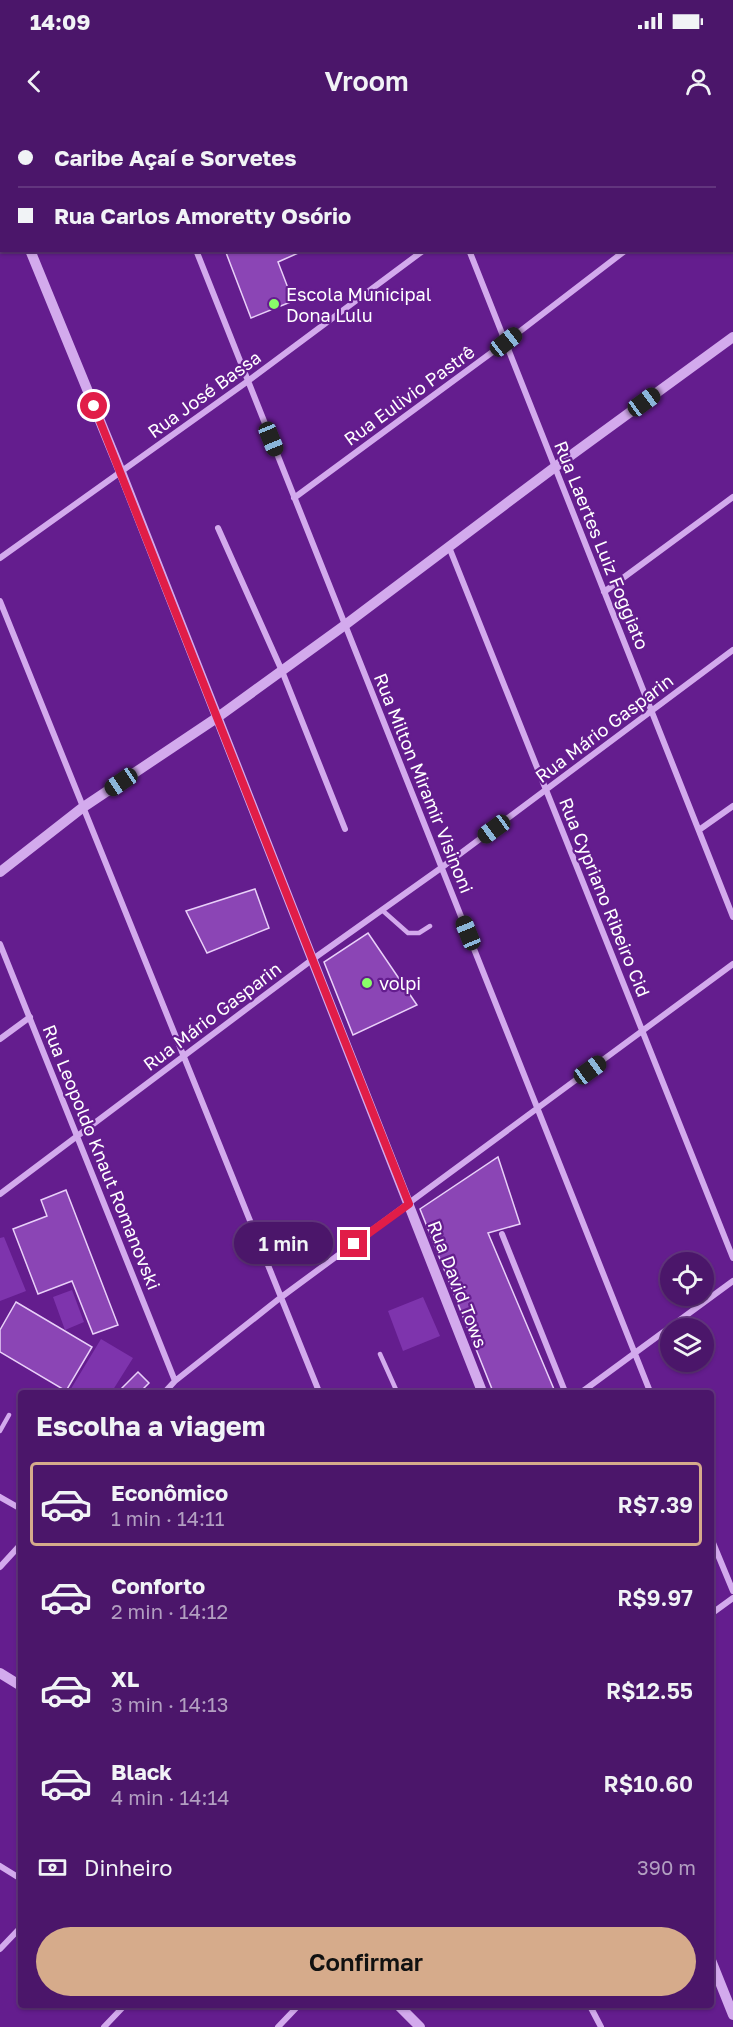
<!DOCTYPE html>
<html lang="pt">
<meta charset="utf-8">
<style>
body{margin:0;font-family:"Golos Text",sans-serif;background:#521f70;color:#f1f3f6;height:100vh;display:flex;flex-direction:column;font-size:22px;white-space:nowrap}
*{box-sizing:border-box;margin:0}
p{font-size:20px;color:#b29fc1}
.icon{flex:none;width:33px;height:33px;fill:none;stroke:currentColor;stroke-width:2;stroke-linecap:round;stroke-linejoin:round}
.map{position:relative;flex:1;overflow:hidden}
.details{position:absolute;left:18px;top:1270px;width:696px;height:618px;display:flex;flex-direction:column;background:#4b166a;border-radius:6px;box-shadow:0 2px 4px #0004,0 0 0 2px #62357e}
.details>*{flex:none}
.banner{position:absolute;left:0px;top:0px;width:734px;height:132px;box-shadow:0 2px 4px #0004,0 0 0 2px #62357e;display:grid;align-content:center;height:132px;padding:0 18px;background:#4b166a}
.controls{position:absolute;left:660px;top:1132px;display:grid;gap:12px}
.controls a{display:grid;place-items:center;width:54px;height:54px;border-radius:50%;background:#4b166a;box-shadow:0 2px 4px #0004,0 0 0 2px #62357e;font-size:30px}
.end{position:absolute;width:27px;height:27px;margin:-14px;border:8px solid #e11d48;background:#fff;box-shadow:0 0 0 3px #fff}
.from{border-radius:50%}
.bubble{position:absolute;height:42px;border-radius:21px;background:#4b166a;box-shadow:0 2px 4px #0004,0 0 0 2px #62357e;font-size:20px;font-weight:600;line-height:42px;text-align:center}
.car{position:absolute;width:18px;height:36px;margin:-18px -9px;border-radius:8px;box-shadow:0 0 4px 2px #0007;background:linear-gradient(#222 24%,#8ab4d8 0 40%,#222 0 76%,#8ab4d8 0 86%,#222 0)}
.banner b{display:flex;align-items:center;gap:21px;height:57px;font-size:22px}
.banner b+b{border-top:2px solid #62357e}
.banner i{width:15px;height:15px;background:#f1f3f6}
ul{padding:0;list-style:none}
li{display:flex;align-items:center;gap:18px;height:84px;margin:0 12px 9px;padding:0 6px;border:3px solid transparent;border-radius:6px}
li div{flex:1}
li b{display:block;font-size:22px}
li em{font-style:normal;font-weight:600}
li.on{border-color:#d6ab8b}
li>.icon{width:54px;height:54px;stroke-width:1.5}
h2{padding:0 18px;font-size:27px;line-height:72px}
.pay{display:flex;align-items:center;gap:15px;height:66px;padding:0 18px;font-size:22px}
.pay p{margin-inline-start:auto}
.action{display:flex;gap:12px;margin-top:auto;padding:12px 18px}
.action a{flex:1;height:69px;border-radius:36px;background:#d6ab8b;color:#111;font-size:24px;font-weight:600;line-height:69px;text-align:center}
.status{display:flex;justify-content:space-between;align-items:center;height:42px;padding:0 30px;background:#4b166a;direction:ltr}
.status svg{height:16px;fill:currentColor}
header{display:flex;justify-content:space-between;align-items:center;height:78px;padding:0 18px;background:#4b166a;font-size:27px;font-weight:600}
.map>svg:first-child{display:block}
.green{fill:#7e34ad}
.building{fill:#8b45b5;stroke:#e9d0f9;stroke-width:1.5}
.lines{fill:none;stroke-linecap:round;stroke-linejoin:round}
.service{stroke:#d3aaed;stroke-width:4.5}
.minor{stroke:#d3aaed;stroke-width:6}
.tertiary{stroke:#d3aaed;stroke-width:10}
.route{stroke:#e11d48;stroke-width:8}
.poi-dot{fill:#89fd69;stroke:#641d8e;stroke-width:2}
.labels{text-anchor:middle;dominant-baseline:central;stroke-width:4.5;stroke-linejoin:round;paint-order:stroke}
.poi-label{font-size:18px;fill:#fff;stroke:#641d8e;text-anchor:start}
.street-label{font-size:18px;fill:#fff;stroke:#641d8e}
</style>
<div class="status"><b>14:09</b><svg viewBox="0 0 49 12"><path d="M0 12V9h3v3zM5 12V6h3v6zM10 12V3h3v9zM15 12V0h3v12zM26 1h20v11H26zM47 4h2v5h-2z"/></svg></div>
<header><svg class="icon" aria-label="back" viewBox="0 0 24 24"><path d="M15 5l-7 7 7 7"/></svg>Vroom<svg class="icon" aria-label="person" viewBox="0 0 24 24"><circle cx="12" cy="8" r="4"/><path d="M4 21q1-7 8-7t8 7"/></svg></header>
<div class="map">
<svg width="733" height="1907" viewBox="0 0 733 1907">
<rect width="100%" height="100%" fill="#641d8e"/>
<path class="green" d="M 4,1117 L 26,1171 L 0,1181 L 0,1118 Z
M 72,1170 L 84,1202 L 65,1210 L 53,1177 Z
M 423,1177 L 440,1216 L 403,1231 L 388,1191 Z
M 101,1219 L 133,1238 L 111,1273 L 71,1273 L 69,1272 Z"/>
<path class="building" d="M 225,130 L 305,130 L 278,142 L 293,181 L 251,198 Z
M 255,769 L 269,808 L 207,833 L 186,791 Z
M 368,813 L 417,885 L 353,915 L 324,842 Z
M 498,1037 L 520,1104 L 488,1113 L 556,1274 L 494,1274 L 420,1089 Z
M 66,1070 L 118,1205 L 93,1214 L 72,1161 L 38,1174 L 13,1109 L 47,1096 L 41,1080 Z
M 16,1182 L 92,1227 L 66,1271 L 0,1232 L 0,1210 Z
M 138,1252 L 149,1263 L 138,1274 L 116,1274 Z"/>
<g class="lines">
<path class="service" d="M 382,790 L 408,813 L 419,813 L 430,806
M 380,1234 L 398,1274
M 0,1311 L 9,1295"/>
<path class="minor" d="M 418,0 L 418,2
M 689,0 L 689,2
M 175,2 L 177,0
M 593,2 L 595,0
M 732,111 L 733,113
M 0,128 L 2,127
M 196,130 L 651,1274
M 469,130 L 733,797
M 294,378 L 506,222 L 626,130
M 218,408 L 282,551 L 345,709
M 449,427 L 733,1138
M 0,438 L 248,261 L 424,130
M 604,472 L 733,377
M 0,481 L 320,1274
M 699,710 L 733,686
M 0,824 L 175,1261
M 0,919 L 30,897
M 0,1074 L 313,839 L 441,748 L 733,530
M 502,1114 L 566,1274
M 163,1274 L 175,1261 L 280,1178 L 733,844
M 579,1274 L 733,1161
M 0,1377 L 21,1389
M 711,1418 L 733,1471
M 0,1447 L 21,1424
M 711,1494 L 733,1478
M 0,1746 L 21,1759
M 0,1829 L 21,1807
M 590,1886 L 601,1907
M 104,1907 L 124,1886
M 278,1907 L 298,1886"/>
<path class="tertiary" d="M 0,56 L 2,60
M 30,130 L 121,352 L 483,1274
M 0,752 L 82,688 L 218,597 L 345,505 L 555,347 L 733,217
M 0,1553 L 21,1566
M 711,1840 L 733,1895
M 399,1886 L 420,1907"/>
</g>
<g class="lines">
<path class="route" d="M 94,286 L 409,1084 L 354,1124"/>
</g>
<g class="poi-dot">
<circle cx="274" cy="184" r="6"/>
<circle cx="367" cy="863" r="6"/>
</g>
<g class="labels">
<g class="poi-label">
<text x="286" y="174">Escola Municipal<tspan x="286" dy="21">Dona Lulu</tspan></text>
<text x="379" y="863">volpi</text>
</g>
<g class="street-label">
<text transform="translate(204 274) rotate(-36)">Rua José Bassa</text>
<text transform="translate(409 275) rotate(-36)">Rua Eulivio Pastrê</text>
<text transform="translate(602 425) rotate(68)">Rua Laertes Luiz Foggiato</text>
<text transform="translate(604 608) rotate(-37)">Rua Mário Gasparin</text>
<text transform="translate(424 663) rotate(68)">Rua Milton Miramir Visinoni</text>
<text transform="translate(605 777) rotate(68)">Rua Cypriano Ribeiro Cid</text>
<text transform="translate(212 896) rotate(-37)">Rua Mário Gasparin</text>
<text transform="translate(102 1037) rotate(68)">Rua Leopoldo Knaut Romanovski</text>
<text transform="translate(458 1164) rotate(69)">Rua David Tows</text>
</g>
</g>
</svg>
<div class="controls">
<a><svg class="icon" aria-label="locate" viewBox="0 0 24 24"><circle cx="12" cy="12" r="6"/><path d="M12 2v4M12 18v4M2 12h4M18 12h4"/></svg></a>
<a><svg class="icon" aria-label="layers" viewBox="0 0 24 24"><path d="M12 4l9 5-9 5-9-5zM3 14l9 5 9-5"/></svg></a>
</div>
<i class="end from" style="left:94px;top:286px"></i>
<i class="end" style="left:354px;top:1124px"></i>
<div class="bubble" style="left:234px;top:1102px;width:99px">1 min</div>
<i class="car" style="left:506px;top:222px;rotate:52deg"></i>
<i class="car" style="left:644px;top:282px;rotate:54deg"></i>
<i class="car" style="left:271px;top:319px;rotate:158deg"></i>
<i class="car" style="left:121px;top:662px;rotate:236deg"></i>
<i class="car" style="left:494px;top:709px;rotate:234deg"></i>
<i class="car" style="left:468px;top:813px;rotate:338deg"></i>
<i class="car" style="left:590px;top:950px;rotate:54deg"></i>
<div class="banner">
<b><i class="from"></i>Caribe Açaí e Sorvetes</b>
<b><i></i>Rua Carlos Amoretty Osório</b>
</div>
<section class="details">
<h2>Escolha a viagem</h2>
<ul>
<li class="on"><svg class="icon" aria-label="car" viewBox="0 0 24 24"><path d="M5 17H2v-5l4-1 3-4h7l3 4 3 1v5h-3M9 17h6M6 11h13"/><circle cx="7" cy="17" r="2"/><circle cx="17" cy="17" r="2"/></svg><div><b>Econômico</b><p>1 min · 14:11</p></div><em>R$7.39</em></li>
<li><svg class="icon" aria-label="car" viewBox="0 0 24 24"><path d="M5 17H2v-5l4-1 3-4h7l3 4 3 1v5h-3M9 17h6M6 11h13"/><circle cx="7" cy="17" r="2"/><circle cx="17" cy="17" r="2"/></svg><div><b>Conforto</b><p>2 min · 14:12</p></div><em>R$9.97</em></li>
<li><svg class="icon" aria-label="car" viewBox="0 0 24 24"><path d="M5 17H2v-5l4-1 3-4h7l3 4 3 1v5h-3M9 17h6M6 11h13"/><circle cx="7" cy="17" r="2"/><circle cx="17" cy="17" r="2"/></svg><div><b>XL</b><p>3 min · 14:13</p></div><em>R$12.55</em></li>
<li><svg class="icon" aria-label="car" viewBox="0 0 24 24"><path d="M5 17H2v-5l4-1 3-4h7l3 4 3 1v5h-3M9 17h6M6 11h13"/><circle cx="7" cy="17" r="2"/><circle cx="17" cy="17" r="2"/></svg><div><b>Black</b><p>4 min · 14:14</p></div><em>R$10.60</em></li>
</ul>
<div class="pay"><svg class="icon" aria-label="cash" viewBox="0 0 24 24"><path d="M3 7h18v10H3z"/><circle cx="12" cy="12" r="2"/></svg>Dinheiro<p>390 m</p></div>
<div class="action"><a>Confirmar</a></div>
</section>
</div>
